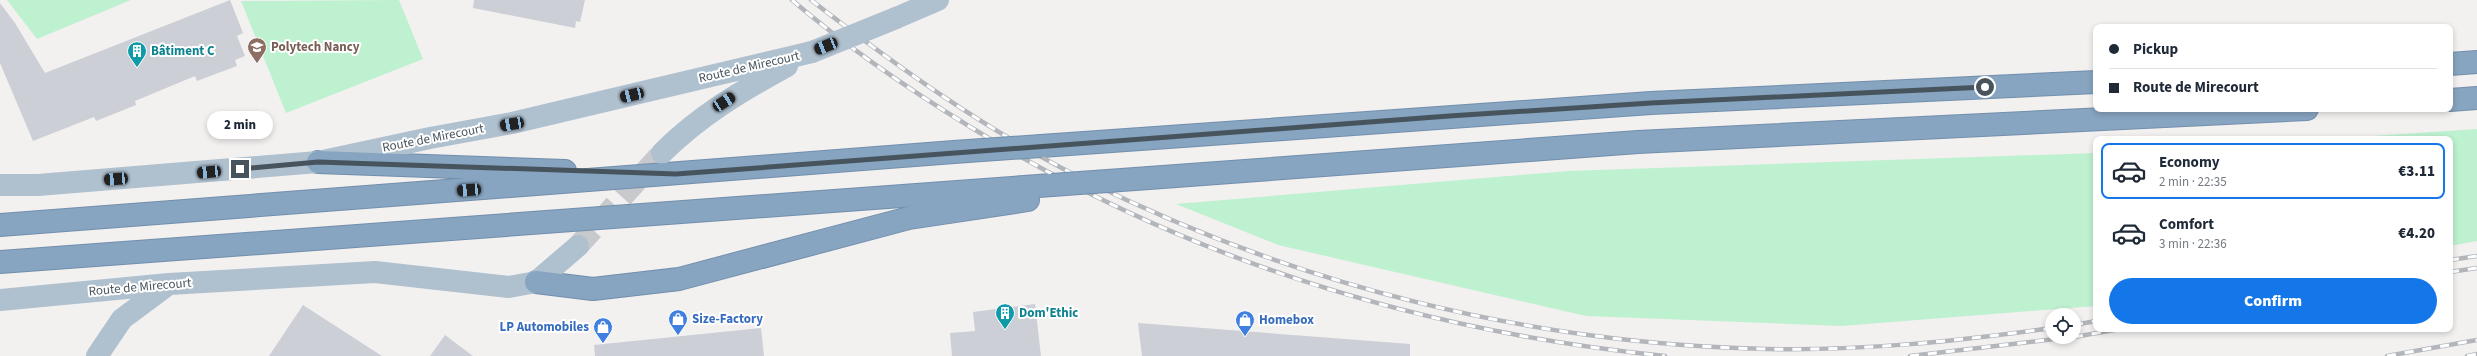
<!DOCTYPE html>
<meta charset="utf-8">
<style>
body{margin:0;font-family:"Source Sans 3",sans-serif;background:#f6f6f7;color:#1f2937;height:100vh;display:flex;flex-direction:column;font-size:15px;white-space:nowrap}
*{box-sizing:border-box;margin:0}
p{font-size:13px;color:#747a83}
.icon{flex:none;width:22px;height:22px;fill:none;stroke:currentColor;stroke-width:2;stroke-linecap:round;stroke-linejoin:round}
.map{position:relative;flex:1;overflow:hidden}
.details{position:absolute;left:2093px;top:136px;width:360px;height:196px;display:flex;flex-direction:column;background:#fff;border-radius:8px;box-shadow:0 2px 6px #0003}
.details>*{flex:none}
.banner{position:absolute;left:2093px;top:24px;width:360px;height:88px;border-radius:8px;box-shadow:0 2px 6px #0003;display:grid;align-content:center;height:88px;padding:0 16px;background:#fff}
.fabs{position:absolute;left:2045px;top:308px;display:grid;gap:8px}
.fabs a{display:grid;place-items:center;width:36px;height:36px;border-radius:50%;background:#fff;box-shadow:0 2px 6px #0003;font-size:20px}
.end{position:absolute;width:18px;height:18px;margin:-9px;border:5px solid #47545e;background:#fff;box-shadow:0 0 0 2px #fff}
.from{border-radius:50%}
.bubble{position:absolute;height:28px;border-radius:14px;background:#fff;box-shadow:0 2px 6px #0003;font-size:13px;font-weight:800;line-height:28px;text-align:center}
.car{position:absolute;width:12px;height:24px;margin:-12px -6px;border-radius:5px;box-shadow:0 0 3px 1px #0007;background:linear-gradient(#222 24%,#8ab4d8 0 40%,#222 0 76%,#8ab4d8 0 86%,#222 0)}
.banner b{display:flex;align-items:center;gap:14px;height:38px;font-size:15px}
.banner b+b{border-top:1px solid #e0e1e3}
.banner i{width:10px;height:10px;background:#1f2937}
ul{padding:7px 0 0;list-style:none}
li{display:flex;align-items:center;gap:12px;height:56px;margin:0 8px 6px;padding:0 8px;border:2px solid transparent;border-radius:8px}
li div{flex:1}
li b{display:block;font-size:15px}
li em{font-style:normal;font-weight:800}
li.on{border-color:#1477e9}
li>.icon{width:36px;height:36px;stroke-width:1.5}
.button{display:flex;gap:8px;margin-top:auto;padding:8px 16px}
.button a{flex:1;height:46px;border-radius:24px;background:#1477e9;color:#fff;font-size:16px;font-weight:800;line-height:46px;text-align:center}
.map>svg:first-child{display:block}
.green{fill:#bef1d0}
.building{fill:#cccfd5}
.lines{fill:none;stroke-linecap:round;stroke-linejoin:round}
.major-tunnel{stroke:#c8c9cc;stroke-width:22;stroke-dasharray:22 11;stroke-linecap:butt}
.highway-casing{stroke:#728fac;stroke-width:24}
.major{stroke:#afc0cf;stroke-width:22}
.highway{stroke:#87a4c0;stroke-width:22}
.rail-casing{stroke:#b2b6bb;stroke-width:4.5}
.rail{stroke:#fff;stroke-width:3;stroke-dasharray:9;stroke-linecap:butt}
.highway-bridge-casing{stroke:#728fac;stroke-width:24;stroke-linecap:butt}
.major-bridge{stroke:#afc0cf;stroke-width:22}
.highway-bridge{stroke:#87a4c0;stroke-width:22}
.route{stroke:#47545e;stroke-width:5}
.labels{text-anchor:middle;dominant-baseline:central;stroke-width:4;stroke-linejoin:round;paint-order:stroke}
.education-label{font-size:13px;font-weight:bold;fill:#785e54;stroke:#fff;text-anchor:start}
.culture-label{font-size:13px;font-weight:bold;fill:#0d838f;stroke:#fff;text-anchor:start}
.street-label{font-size:13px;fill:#47545e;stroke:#fff}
.shop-label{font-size:13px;font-weight:bold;fill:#366cbe;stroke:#fff;text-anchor:start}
</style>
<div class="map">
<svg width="2477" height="356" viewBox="0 0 2477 356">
<rect width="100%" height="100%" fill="#f3f0f0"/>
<path class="green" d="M 7,0 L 131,0 L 37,39 Z
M 399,0 L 423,59 L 286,113 L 241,1 Z
M 2477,129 L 2477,241 L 2450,246 L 2450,139 L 2326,139 Z
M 2096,153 L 2096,306 L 1841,326 L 1586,316 L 1278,245 L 1176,204 L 1569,171 Z"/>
<path class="building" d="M 230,0 L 243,33 L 237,36 L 245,56 L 235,60 L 237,66 L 197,81 L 195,76 L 135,101 L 136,105 L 96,121 L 94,117 L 33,141 L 0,63 L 0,3 L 15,23 L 45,73 Z
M 474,0 L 585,0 L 580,22 L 576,21 L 575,28 L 473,8 Z
M 1035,304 L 1041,356 L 952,356 L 950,333 L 975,331 L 973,312 Z
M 303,305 L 382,356 L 269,356 Z
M 1138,323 L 1410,344 L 1410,356 L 1142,356 Z
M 761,328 L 764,356 L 595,356 L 594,345 Z
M 445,335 L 473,356 L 430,356 Z"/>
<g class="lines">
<path class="major-tunnel" d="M 578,246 L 662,153"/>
<defs>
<path id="highway" d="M 2450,64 L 2477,62
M 2450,100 L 2477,98
M 1041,146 L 1651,103 L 2096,82
M 318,162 L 565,171
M 1149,178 L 1638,142 L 2307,109
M 0,225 L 954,152
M 0,262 L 1052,185
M 536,282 L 593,289 L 679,279 L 909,218 L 1028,200"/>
</defs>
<use href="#highway" class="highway-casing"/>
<path class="major" d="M 896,18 L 938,0
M 662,153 C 699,116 741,91 787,66
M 0,185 L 38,185 L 318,162 L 430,138 L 512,123 L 812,52
M 0,300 L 169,284 L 375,272 L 509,287 L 536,282 L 578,246
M 97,356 L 122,319 L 169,284"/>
<use href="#highway" class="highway"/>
<defs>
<path id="rail" d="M 792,0 C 848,48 910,90 972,128 C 1185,259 1417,331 1665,356
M 811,0 C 896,66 986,130 1083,179 C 1295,285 1530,344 1767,349 C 1863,351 1958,341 2052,328
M 2450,260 L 2477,256
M 2450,272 L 2477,268
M 2074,325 L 2096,321
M 2074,337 L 2120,329
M 1910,356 L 2072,337
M 2387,356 L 2477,340
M 2467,356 L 2477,354"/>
</defs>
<use href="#rail" class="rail-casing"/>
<use href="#rail" class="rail"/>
<defs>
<path id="highway-bridge" d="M 954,152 L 1041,146
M 1052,185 L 1149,178"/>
</defs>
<use href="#highway-bridge" class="highway-bridge-casing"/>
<path class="major-bridge" d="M 812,52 L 896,18"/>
<use href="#highway-bridge" class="highway-bridge"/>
</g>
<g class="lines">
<path class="route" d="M 240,169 L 318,162 L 676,174 L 1449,116 L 1651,103 L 1985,87"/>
</g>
<defs>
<symbol id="university-pin" viewBox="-11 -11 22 30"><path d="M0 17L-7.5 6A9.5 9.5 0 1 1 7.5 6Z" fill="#8d6e63" stroke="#fff"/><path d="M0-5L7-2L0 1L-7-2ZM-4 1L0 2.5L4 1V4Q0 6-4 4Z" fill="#fff"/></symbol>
<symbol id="building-pin" viewBox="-11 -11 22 30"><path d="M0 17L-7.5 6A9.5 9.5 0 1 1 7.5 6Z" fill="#0f9aa8" stroke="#fff"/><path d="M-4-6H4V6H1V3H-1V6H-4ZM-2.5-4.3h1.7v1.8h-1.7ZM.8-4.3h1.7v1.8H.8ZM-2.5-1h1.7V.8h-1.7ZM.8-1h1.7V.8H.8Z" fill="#fff"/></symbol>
<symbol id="shop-pin" viewBox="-11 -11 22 30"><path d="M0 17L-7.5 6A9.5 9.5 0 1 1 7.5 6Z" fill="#3f7fe0" stroke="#fff"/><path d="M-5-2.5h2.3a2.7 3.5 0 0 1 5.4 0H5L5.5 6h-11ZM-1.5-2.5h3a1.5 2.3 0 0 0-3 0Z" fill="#fff"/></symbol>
</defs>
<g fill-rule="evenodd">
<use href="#university-pin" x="246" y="36" width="22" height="30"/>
<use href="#building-pin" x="126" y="40" width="22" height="30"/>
<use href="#building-pin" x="994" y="302" width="22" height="30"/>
<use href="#shop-pin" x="667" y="308" width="22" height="30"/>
<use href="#shop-pin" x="1234" y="309" width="22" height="30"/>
<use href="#shop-pin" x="592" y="316" width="22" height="30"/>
</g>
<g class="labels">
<g class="education-label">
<text x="271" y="47">Polytech Nancy</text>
</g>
<g class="culture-label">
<text x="151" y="51">Bâtiment C</text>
<text x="1019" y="313">Dom'Ethic</text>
</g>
<g class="street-label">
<text transform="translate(749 67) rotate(-13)">Route de Mirecourt</text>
<text transform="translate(433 138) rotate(-11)">Route de Mirecourt</text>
<text transform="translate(140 287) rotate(-5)">Route de Mirecourt</text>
</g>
<g class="shop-label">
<text x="692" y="319">Size-Factory</text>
<text x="1259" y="320">Homebox</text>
<text x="589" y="327" text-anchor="end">LP Automobiles</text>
</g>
</g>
</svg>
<div class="fabs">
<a><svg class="icon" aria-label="locate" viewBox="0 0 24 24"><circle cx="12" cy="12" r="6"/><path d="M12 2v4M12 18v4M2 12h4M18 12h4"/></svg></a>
</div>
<i class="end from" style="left:1985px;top:87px"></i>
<i class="end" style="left:240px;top:169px"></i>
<div class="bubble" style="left:207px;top:111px;width:66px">2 min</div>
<i class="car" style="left:826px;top:46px;rotate:248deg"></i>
<i class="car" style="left:632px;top:95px;rotate:257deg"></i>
<i class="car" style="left:724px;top:102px;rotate:57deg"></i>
<i class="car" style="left:512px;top:124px;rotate:260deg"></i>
<i class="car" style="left:209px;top:172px;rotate:265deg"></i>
<i class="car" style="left:116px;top:179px;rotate:266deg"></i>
<i class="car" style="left:469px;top:190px;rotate:266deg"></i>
<div class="banner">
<b><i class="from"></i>Pickup</b>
<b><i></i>Route de Mirecourt</b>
</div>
<section class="details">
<ul>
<li class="on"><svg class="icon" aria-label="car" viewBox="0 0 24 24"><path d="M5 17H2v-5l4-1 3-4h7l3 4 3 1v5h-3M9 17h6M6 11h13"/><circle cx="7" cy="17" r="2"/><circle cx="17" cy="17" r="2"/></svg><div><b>Economy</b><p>2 min · 22:35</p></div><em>€3.11</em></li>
<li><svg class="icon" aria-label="car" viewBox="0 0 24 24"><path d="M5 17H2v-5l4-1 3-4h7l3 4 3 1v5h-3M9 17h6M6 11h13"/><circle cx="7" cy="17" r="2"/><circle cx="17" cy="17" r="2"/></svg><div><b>Comfort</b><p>3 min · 22:36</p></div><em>€4.20</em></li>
</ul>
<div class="button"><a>Confirm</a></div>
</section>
</div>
